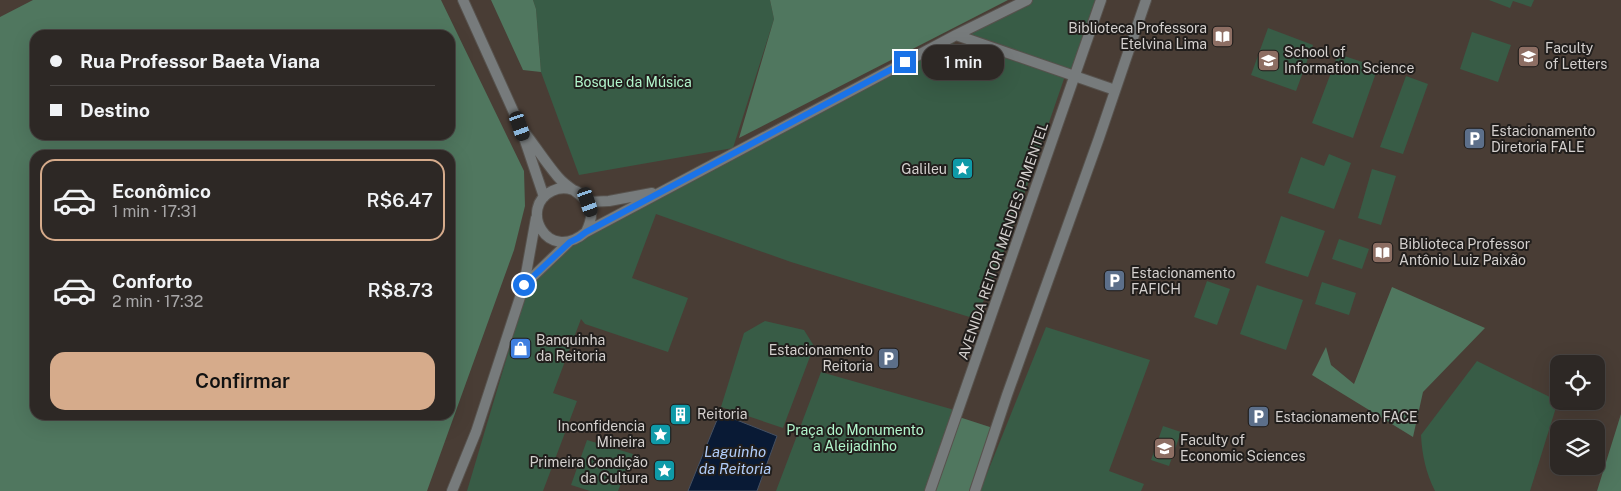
<!DOCTYPE html>
<html lang="pt">
<meta charset="utf-8">
<style>
body{margin:0;font-family:"Public Sans",sans-serif;background:#35302d;color:#f1f3f6;height:100vh;display:flex;flex-direction:column;font-size:19px;white-space:nowrap}
*{box-sizing:border-box;margin:0}
p{font-size:16px;color:#a7a6a7}
.icon{flex:none;width:28px;height:28px;fill:none;stroke:currentColor;stroke-width:2;stroke-linecap:round;stroke-linejoin:round}
.map{position:relative;flex:1;overflow:hidden}
.panel{position:absolute;left:30px;top:150px;width:425px;height:270px;display:flex;flex-direction:column;background:#2d2825;border-radius:15px;box-shadow:0 5px 20px #0002,0 0 0 1px #484442}
.panel>*{flex:none}
.guide{position:absolute;left:30px;top:30px;width:425px;height:110px;border-radius:15px;box-shadow:0 5px 20px #0002,0 0 0 1px #484442;display:grid;align-content:center;height:110px;padding:0 20px;background:#2d2825}
.buttons{position:absolute;left:1550px;top:355px;display:grid;gap:10px}
.buttons a{display:grid;place-items:center;width:55px;height:55px;border-radius:10px;background:#2d2825;box-shadow:0 5px 20px #0002,0 0 0 1px #484442;font-size:25px}
.end{position:absolute;width:22px;height:22px;margin:-11px;border:6px solid #1a73e8;background:#fff;box-shadow:0 0 0 2px #fff}
.from{border-radius:50%}
.bubble{position:absolute;height:35px;border-radius:15px;background:#2d2825;box-shadow:0 5px 20px #0002,0 0 0 1px #484442;font-size:16px;font-weight:600;line-height:35px;text-align:center}
.car{position:absolute;width:15px;height:30px;margin:-15px -8px;border-radius:6px;box-shadow:0 0 4px 1px #0007;background:linear-gradient(#222 24%,#8ab4d8 0 40%,#222 0 76%,#8ab4d8 0 86%,#222 0)}
.guide b{display:flex;align-items:center;gap:18px;height:48px;font-size:19px}
.guide b+b{border-top:1px solid #484442}
.guide i{width:12px;height:12px;background:#f1f3f6}
ul{padding:9px 0 0;list-style:none}
li{display:flex;align-items:center;gap:15px;height:82px;margin:0 10px 8px;padding:0 10px;border:2px solid transparent;border-radius:15px}
li div{flex:1}
li b{display:block;font-size:19px}
li em{font-style:normal;font-weight:600}
li.current{border-color:#d6ab8b}
li>.icon{width:45px;height:45px;stroke-width:1.5}
.action{display:flex;gap:10px;margin-top:auto;padding:10px 20px}
.action a{flex:1;height:58px;border-radius:15px;background:#d6ab8b;color:#111;font-size:20px;font-weight:600;line-height:58px;text-align:center}
.map>svg:first-child{display:block}
.built{fill:#493d35;fill-rule:evenodd}
.green{fill:#385c46}
.forest{fill:#50775f;fill-rule:evenodd}
.water{fill:#091a35;stroke:#465163}
.lines{fill:none;stroke-linecap:round;stroke-linejoin:round}
.minor-casing{stroke:#57524d;stroke-width:12}
.minor{stroke:#777b7c;stroke-width:10}
.route{stroke:#1a73e8;stroke-width:6}
.labels{text-anchor:middle;dominant-baseline:central;stroke-width:4;stroke-linejoin:round;paint-order:stroke}
.poi-label{font-size:14px;fill:#d4d0ce;stroke:#211e1c;text-anchor:start}
.park-label{font-size:14px;fill:#b2f6cc;stroke:#211e1c}
.street-label{font-size:14px;fill:#d4d0ce;stroke:#211e1c}
.water-label{font-size:15px;font-style:italic;fill:#b1cdfa;stroke:#211e1c}
</style>
<div class="map">
<svg width="1621" height="491" viewBox="0 0 1621 491">
<rect width="100%" height="100%" fill="#3c3631"/>
<path class="built" d="M 0,0 L 1621,0 L 1621,491 L 0,491 ZM 35,35 L 450,35 L 450,135 L 35,135 ZM 35,155 L 450,155 L 450,415 L 35,415 ZM 1559,364 L 1596,364 L 1596,401 L 1559,401 ZM 1559,429 L 1596,429 L 1596,466 L 1559,466 Z"/>
<path class="green" d="M 533,0 L 770,0 L 774,19 L 733,148 L 579,175 L 541,72 L 536,9 Z
M 1027,0 L 1101,0 L 1075,76 L 956,35 Z
M 1489,0 L 1534,0 L 1531,7 L 1513,1 L 1510,8 Z
M 1268,28 L 1313,45 L 1296,91 L 1251,75 Z
M 1472,32 L 1511,45 L 1498,82 L 1460,69 Z
M 951,43 L 1011,58 L 1065,76 L 1007,244 L 976,319 L 791,262 L 656,214 L 632,278 L 688,298 L 668,352 L 585,324 L 581,319 L 553,393 L 577,401 L 543,491 L 467,491 L 528,286 L 573,246 L 589,236 Z
M 1338,54 L 1378,67 L 1353,138 L 1312,123 Z
M 1406,76 L 1428,84 L 1403,154 L 1380,147 Z
M 1329,154 L 1351,163 L 1334,209 L 1288,193 L 1301,157 L 1324,166 Z
M 1372,169 L 1396,176 L 1381,225 L 1358,218 Z
M 1281,216 L 1325,231 L 1308,277 L 1265,263 Z
M 1339,239 L 1369,249 L 1362,269 L 1332,259 Z
M 1207,281 L 1230,289 L 1217,325 L 1194,317 Z
M 1322,282 L 1356,293 L 1349,315 L 1315,304 Z
M 1257,285 L 1303,300 L 1286,350 L 1240,334 Z
M 765,321 L 804,330 L 814,346 L 783,428 L 721,407 L 744,333 Z
M 1046,327 L 1150,360 L 1109,471 L 1144,484 L 1141,491 L 980,491 Z
M 1477,361 L 1558,401 L 1530,491 L 1435,491 C 1426,473 1422,455 1421,435 Z
M 821,372 L 958,411 L 930,491 L 776,491 Z
M 1163,426 L 1181,432 L 1169,466 L 1151,460 Z
M 587,440 L 633,454 L 618,491 L 590,491 L 571,485 Z"/>
<path class="forest" d="M 33,0 L 441,0 L 524,171 L 525,206 L 514,250 L 427,491 L 0,491 L 0,17 ZM 35,35 L 450,35 L 450,135 L 35,135 ZM 35,155 L 450,155 L 450,415 L 35,415 Z
M 491,0 L 533,0 L 536,9 L 541,72 L 523,70 Z
M 770,0 L 1008,0 L 739,138 L 774,19 Z
M 1392,287 L 1485,328 L 1423,392 L 1413,437 L 1312,375 L 1326,347 L 1331,365 L 1354,384 Z
M 1621,414 L 1621,491 L 1597,491 Z
M 956,416 L 996,429 L 975,491 L 930,491 Z"/>
<path class="water" d="M 719,415 L 729,417 L 777,436 L 757,491 L 688,491 Z"/>
<g class="lines">
<defs>
<path id="minor" d="M 463,0 L 520,126 L 544,197
M 956,35 L 1115,90
M 525,133 C 536,147 546,163 558,177 C 575,197 603,197 586,232
M 581,194 C 572,188 562,186 552,191 C 518,207 547,265 586,232 L 956,35 L 1027,0
M 588,202 L 609,201 L 652,193
M 524,285 L 569,242
M 452,491 L 476,432 L 524,285 L 536,218
M 930,491 L 1101,0
M 975,491 L 1007,395 L 1099,138 L 1146,0"/>
</defs>
<use href="#minor" class="minor-casing"/>
<use href="#minor" class="minor"/>
</g>
<g class="lines">
<path class="route" d="M 524,285 L 570,242 L 578,238 L 586,232 L 905,62"/>
</g>
<defs>
<symbol id="library-square" viewBox="-11 -11 22 22"><rect x="-9" y="-9" width="18" height="18" rx="4" fill="#8d6e63" stroke="#211e1c"/><path d="M-6-4Q-3-5.5-.7-3.5V5Q-3 3-6 4ZM6-4Q3-5.5 .7-3.5V5Q3 3 6 4Z" fill="#fff"/></symbol>
<symbol id="university-square" viewBox="-11 -11 22 22"><rect x="-9" y="-9" width="18" height="18" rx="4" fill="#8d6e63" stroke="#211e1c"/><path d="M0-5L7-2L0 1L-7-2ZM-4 1L0 2.5L4 1V4Q0 6-4 4Z" fill="#fff"/></symbol>
<symbol id="parking-square" viewBox="-11 -11 22 22"><rect x="-9" y="-9" width="18" height="18" rx="4" fill="#5c6f8a" stroke="#211e1c"/><path d="M-3.5-5.5H1a3.5 3.5 0 0 1 0 7H-1V5.5H-3.5ZM-1-3.4V-.6H.8a1.4 1.4 0 0 0 0-2.8Z" fill="#fff"/></symbol>
<symbol id="sight-square" viewBox="-11 -11 22 22"><rect x="-9" y="-9" width="18" height="18" rx="4" fill="#0f9aa8" stroke="#211e1c"/><path d="M0-6L1.8-2.2L6-1.7L2.9 1.2L3.7 5.4L0 3.3L-3.7 5.4L-2.9 1.2L-6-1.7L-1.8-2.2Z" fill="#fff"/></symbol>
<symbol id="shop-square" viewBox="-11 -11 22 22"><rect x="-9" y="-9" width="18" height="18" rx="4" fill="#3f7fe0" stroke="#211e1c"/><path d="M-5-2.5h2.3a2.7 3.5 0 0 1 5.4 0H5L5.5 6h-11ZM-1.5-2.5h3a1.5 2.3 0 0 0-3 0Z" fill="#fff"/></symbol>
<symbol id="building-square" viewBox="-11 -11 22 22"><rect x="-9" y="-9" width="18" height="18" rx="4" fill="#0f9aa8" stroke="#211e1c"/><path d="M-4-6H4V6H1V3H-1V6H-4ZM-2.5-4.3h1.7v1.8h-1.7ZM.8-4.3h1.7v1.8H.8ZM-2.5-1h1.7V.8h-1.7ZM.8-1h1.7V.8H.8Z" fill="#fff"/></symbol>
</defs>
<g fill-rule="evenodd">
<use href="#library-square" x="1210" y="24" width="25" height="25"/>
<use href="#university-square" x="1516" y="44" width="25" height="25"/>
<use href="#university-square" x="1256" y="48" width="25" height="25"/>
<use href="#parking-square" x="1462" y="126" width="25" height="25"/>
<use href="#sight-square" x="950" y="156" width="25" height="25"/>
<use href="#library-square" x="1370" y="240" width="25" height="25"/>
<use href="#parking-square" x="1102" y="268" width="25" height="25"/>
<use href="#shop-square" x="508" y="336" width="25" height="25"/>
<use href="#parking-square" x="876" y="346" width="25" height="25"/>
<use href="#building-square" x="668" y="402" width="25" height="25"/>
<use href="#parking-square" x="1246" y="404" width="25" height="25"/>
<use href="#sight-square" x="648" y="422" width="25" height="25"/>
<use href="#university-square" x="1152" y="436" width="25" height="25"/>
<use href="#sight-square" x="652" y="458" width="25" height="25"/>
</g>
<g class="labels">
<g class="poi-label">
<text x="1207" y="28" text-anchor="end">Biblioteca Professora<tspan x="1207" dy="16">Etelvina Lima</tspan></text>
<text x="1545" y="48">Faculty<tspan x="1545" dy="16">of Letters</tspan></text>
<text x="1284" y="52">School of<tspan x="1284" dy="16">Information Science</tspan></text>
<text x="1491" y="131">Estacionamento<tspan x="1491" dy="16">Diretoria FALE</tspan></text>
<text x="947" y="169" text-anchor="end">Galileu</text>
<text x="1399" y="244">Biblioteca Professor<tspan x="1399" dy="16">Antônio Luiz Paixão</tspan></text>
<text x="1131" y="273">Estacionamento<tspan x="1131" dy="16">FAFICH</tspan></text>
<text x="536" y="340">Banquinha<tspan x="536" dy="16">da Reitoria</tspan></text>
<text x="873" y="350" text-anchor="end">Estacionamento<tspan x="873" dy="16">Reitoria</tspan></text>
<text x="697" y="414">Reitoria</text>
<text x="1275" y="417">Estacionamento FACE</text>
<text x="645" y="426" text-anchor="end">Inconfidencia<tspan x="645" dy="16">Mineira</tspan></text>
<text x="1180" y="440">Faculty of<tspan x="1180" dy="16">Economic Sciences</tspan></text>
<text x="648" y="462" text-anchor="end">Primeira Condição<tspan x="648" dy="16">da Cultura</tspan></text>
</g>
<g class="park-label">
<text x="633" y="82">Bosque da Música</text>
<text x="855" y="430">Praça do Monumento<tspan x="855" dy="16">a Aleijadinho</tspan></text>
</g>
<g class="street-label">
<text transform="translate(1003 241) rotate(-71)">AVENIDA REITOR MENDES PIMENTEL</text>
</g>
<g class="water-label">
<text x="735" y="451">Laguinho<tspan x="735" dy="17">da Reitoria</tspan></text>
</g>
</g>
</svg>
<div class="buttons">
<a><svg class="icon" aria-label="locate" viewBox="0 0 24 24"><circle cx="12" cy="12" r="6"/><path d="M12 2v4M12 18v4M2 12h4M18 12h4"/></svg></a>
<a><svg class="icon" aria-label="layers" viewBox="0 0 24 24"><path d="M12 4l9 5-9 5-9-5zM3 14l9 5 9-5"/></svg></a>
</div>
<i class="end from" style="left:524px;top:285px"></i>
<i class="end" style="left:905px;top:62px"></i>
<div class="bubble" style="left:922px;top:45px;width:82px">1 min</div>
<i class="car" style="left:520px;top:126px;rotate:161deg"></i>
<i class="car" style="left:588px;top:202px;rotate:161deg"></i>
<div class="guide">
<b><i class="from"></i>Rua Professor Baeta Viana</b>
<b><i></i>Destino</b>
</div>
<section class="panel">
<ul>
<li class="current"><svg class="icon" aria-label="car" viewBox="0 0 24 24"><path d="M5 17H2v-5l4-1 3-4h7l3 4 3 1v5h-3M9 17h6M6 11h13"/><circle cx="7" cy="17" r="2"/><circle cx="17" cy="17" r="2"/></svg><div><b>Econômico</b><p>1 min · 17:31</p></div><em>R$6.47</em></li>
<li><svg class="icon" aria-label="car" viewBox="0 0 24 24"><path d="M5 17H2v-5l4-1 3-4h7l3 4 3 1v5h-3M9 17h6M6 11h13"/><circle cx="7" cy="17" r="2"/><circle cx="17" cy="17" r="2"/></svg><div><b>Conforto</b><p>2 min · 17:32</p></div><em>R$8.73</em></li>
</ul>
<div class="action"><a>Confirmar</a></div>
</section>
</div>
